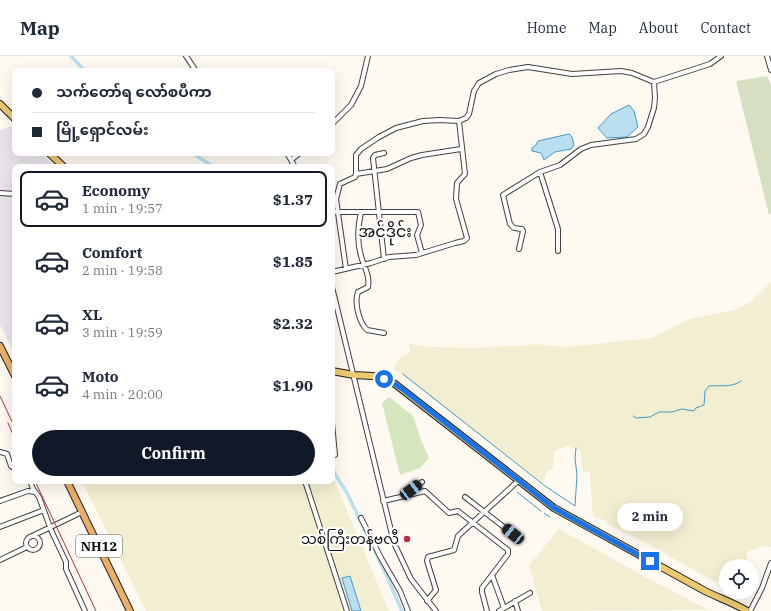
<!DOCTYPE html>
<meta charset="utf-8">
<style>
body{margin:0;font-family:"IBM Plex Serif","Noto Sans Myanmar",serif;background:#f6f6f7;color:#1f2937;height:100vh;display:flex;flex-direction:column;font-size:15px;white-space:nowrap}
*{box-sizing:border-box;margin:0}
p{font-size:13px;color:#747a83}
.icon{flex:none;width:22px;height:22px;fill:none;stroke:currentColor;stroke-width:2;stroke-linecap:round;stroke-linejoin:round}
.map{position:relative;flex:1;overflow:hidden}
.drawer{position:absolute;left:12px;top:108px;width:323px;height:320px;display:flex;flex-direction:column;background:#fff;border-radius:8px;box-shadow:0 4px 16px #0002}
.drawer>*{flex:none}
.hud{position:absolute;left:12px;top:12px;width:323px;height:88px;border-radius:8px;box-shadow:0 4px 16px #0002;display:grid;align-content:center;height:88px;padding:0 20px;background:#fff}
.tools{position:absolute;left:719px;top:503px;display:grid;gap:8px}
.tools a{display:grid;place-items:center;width:40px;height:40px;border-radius:50%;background:#fff;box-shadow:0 4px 16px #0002;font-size:20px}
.end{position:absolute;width:18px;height:18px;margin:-9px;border:5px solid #1a73e8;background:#fff;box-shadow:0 0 0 2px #fff}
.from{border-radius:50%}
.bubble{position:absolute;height:28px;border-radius:14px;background:#fff;box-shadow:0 4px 16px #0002;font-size:13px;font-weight:800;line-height:28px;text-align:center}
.car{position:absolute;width:12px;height:24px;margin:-12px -6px;border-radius:5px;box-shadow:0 0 3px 1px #0007;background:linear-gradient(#222 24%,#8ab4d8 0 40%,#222 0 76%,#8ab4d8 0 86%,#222 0)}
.hud b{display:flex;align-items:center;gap:14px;height:38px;font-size:15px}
.hud b+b{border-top:1px solid #e0e1e3}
.hud i{width:10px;height:10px;background:#1f2937}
ul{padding:7px 0 0;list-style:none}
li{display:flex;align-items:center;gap:12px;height:56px;margin:0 8px 6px;padding:0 12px;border:2px solid transparent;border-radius:8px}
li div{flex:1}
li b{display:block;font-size:15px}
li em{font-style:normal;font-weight:800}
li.selected{border-color:#111827}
li>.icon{width:36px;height:36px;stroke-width:1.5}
.cta{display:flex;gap:8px;margin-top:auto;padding:8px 20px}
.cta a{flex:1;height:46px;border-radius:24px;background:#111827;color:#fff;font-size:16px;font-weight:800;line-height:46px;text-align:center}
header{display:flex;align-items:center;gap:24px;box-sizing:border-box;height:56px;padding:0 20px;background:#fff;border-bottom:1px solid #e0e1e3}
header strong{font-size:19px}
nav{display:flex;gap:22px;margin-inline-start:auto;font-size:14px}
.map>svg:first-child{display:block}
.industrial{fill:#ebe3ec}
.farmland{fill:#f2eed2}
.green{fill:#d4e6bd}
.cemetery{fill:#d7dfc3}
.water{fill:#b9dff1;stroke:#4698c2}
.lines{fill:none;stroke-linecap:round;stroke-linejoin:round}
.stream{stroke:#4698c2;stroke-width:1}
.canal{stroke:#b9dff1;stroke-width:3.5}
.minor-casing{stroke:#414141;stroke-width:6}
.primary-casing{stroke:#1f1f1f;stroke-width:8}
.trunk-casing{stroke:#1f1f1f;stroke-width:8}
.minor{stroke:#fff;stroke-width:4}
.primary{stroke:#edc871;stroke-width:6}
.trunk{stroke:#eab06a;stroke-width:6}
.rail{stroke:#b3313f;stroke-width:1}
.route{stroke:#1a73e8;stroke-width:5}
.poi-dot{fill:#b3313f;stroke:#fff;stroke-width:1.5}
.labels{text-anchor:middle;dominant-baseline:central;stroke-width:4;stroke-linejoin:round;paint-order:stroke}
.shield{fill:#fff;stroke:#565656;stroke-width:1}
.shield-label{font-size:13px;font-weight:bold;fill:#0e0e0e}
.poi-label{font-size:14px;fill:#0e0e0e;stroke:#fff;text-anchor:end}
.quarter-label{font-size:16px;fill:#0e0e0e;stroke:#fff}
</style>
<header>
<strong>Map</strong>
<nav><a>Home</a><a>Map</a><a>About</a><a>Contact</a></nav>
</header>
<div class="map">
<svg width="771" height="555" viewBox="0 0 771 555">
<rect width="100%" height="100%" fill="#fefaf1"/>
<path class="industrial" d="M 13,70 L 15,72 L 15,97 L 41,97 L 56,111 L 15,111 L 15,289 L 11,291 L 0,269 L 0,74 Z"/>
<path class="farmland" d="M 771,226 L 771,491 L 763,490 L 747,496 L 747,506 L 726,510 L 726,521 L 715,526 L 644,486 L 609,469 L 604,464 L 593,461 L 590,417 L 583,415 L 580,394 L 568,390 L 556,394 L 554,397 L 553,413 L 547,415 L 543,428 L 394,313 L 399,302 L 410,297 L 409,288 L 429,291 L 475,292 L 505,290 L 523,290 L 535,288 L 565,291 L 651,282 L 690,263 L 734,254 L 750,246 Z
M 332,419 L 389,555 L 146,555 L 82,425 L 332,425 Z
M 559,473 L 651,524 L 709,554 L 542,555 L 529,509 Z"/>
<path class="green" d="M 389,341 L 413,360 L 421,384 L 429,402 L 420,412 L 400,419 L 382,347 Z"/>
<path class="cemetery" d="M 767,20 L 771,29 L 771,158 L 769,159 L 736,25 Z"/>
<path class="water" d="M 629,49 L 634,55 L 638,71 L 627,81 L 607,82 L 598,72 L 611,58 Z
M 569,78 L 572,81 L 574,89 L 571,93 L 555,96 L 544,104 L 541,97 L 532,95 L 532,92 L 536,89 L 538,85 Z
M 350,520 L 361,555 L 352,555 L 342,522 Z"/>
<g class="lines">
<path class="stream" d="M 403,318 L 545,430 L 575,450 L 577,419 L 575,402 L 576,392
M 633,360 L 636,362 L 650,361 L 659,356 L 672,356 L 682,353 L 694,355 L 696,352 L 704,349 L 705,335 L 709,330 C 719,329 732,332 741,325
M 517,436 L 541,455
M 544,457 L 550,461"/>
<path class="canal" d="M 71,0 L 85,15
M 192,97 L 214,111
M 332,410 L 335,418 L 347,437 L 385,516 L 402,555"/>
<defs>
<path id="minor" d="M 186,0 L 196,15
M 767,0 L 771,14
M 332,68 L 351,49 L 361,30 L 368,0
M 287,97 L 295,111
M 384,97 L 375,99 L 373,102 L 384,203
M 291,104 L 300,97
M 540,116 L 558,173 L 558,195
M 356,118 L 387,113 L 411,102 L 422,99 L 461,93
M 0,137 L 15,138
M 332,156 L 418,156 L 421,169 L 417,179 L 422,197
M 361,156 C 358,170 357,187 361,200 C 364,211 370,219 368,231 L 358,236 C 354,247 359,266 367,274 L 384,277
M 519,193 L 523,175 L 522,173 L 514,172 L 510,168 L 503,139 L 540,116 L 560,109 L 581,93 L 591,89 L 636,83 L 644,78 L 648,71 L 654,52 L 655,42 L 654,26
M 346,213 L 336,143 L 340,128 L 355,121 L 356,118 L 356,99 L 361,93 L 379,81 L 396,72 L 423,65 L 440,64 L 459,65 L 466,62 L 469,58 L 474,35 L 479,27 L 496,18 L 509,14 L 528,11 L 572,18 L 621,15 L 632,17 L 654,26 L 710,8 L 721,0
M 332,216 L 371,207 L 389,201 L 416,199 L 455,187 L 464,185 L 467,182 L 456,143 L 457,127 L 465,118 L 459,65
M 332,231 L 394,487 L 411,523 L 436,555
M 332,367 L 335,399 L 332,400
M 0,396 L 7,398 L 11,410 L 15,413
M 30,425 L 33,433 L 39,441 L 51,474 L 66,506 L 66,513 L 85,555
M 305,425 L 347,555
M 405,440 L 425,435 L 449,457 L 458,455 L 508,494 L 508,498 L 482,532 L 482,536 L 487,555
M 465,441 L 513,478
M 0,445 L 28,435 L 35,436
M 383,445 L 405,440 L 422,426
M 361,462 L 381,502 L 400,535 L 408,555
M 0,471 L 44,454
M26 487a7 7 0 1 1 14 0a7 7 0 1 1-14 0Z
M 30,481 L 82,456
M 0,504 L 27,491
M 492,519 L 504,552
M 427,545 L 436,534 L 427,505 L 428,501 L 454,494 L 458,480 L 518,425
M 515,545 L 518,555
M 499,555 L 530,537
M 750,555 L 762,532 L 771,507"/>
<path id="primary" d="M 0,48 L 15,63
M 49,97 L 64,111
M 332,315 L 354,319 L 373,320 L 384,323 L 395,328 L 554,452 L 705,535 C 719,542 734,547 747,555"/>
<path id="trunk" d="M 0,290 L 15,320
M 67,425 L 130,555"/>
</defs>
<use href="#minor" class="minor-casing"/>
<use href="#primary" class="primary-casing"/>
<use href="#trunk" class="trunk-casing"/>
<use href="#minor" class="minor"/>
<use href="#primary" class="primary"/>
<use href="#trunk" class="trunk"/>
<path class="rail" d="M 0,340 L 15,372
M 8,367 L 15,383
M 35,425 L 96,555"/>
</g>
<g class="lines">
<path class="route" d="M 384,323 L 395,328 L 405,335 L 554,452 L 650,505"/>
</g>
<circle class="poi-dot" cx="407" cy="483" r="4"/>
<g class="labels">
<rect class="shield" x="76" y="479" width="46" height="22" rx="3"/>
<g class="shield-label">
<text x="99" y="490">NH12</text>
</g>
<g class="poi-label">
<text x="399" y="483">သစ်ကြီးတန်ဗလီ</text>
</g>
<g class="quarter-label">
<text x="385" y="175">အင်ဒိုင်း</text>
</g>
</g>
</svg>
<div class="tools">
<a><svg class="icon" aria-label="locate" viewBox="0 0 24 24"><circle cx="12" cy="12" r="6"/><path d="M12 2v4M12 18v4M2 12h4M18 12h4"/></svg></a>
</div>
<i class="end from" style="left:384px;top:323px"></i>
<i class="end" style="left:650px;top:505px"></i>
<div class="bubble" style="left:617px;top:447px;width:66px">2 min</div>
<i class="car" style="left:411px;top:434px;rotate:53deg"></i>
<i class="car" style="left:513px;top:478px;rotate:309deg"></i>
<div class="hud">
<b><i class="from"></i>သက်တော်ရ လော်စပီကာ</b>
<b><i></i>မြို့ရှောင်လမ်း</b>
</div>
<section class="drawer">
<ul>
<li class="selected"><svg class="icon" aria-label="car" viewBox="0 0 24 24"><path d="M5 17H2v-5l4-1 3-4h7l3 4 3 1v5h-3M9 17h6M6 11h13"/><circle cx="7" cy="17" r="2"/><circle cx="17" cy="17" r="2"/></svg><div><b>Economy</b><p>1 min · 19:57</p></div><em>$1.37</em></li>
<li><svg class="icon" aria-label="car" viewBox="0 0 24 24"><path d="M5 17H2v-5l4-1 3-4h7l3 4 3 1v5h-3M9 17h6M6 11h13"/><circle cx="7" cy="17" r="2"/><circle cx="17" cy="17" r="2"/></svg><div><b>Comfort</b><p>2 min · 19:58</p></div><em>$1.85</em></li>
<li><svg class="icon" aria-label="car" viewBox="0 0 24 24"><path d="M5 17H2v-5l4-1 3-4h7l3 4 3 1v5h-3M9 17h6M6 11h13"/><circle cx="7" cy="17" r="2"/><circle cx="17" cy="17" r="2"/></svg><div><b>XL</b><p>3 min · 19:59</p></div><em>$2.32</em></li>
<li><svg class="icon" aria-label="car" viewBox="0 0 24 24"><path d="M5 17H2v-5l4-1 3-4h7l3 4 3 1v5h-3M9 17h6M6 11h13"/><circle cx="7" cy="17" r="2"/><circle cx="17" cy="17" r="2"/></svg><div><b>Moto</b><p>4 min · 20:00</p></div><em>$1.90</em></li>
</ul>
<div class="cta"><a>Confirm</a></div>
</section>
</div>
